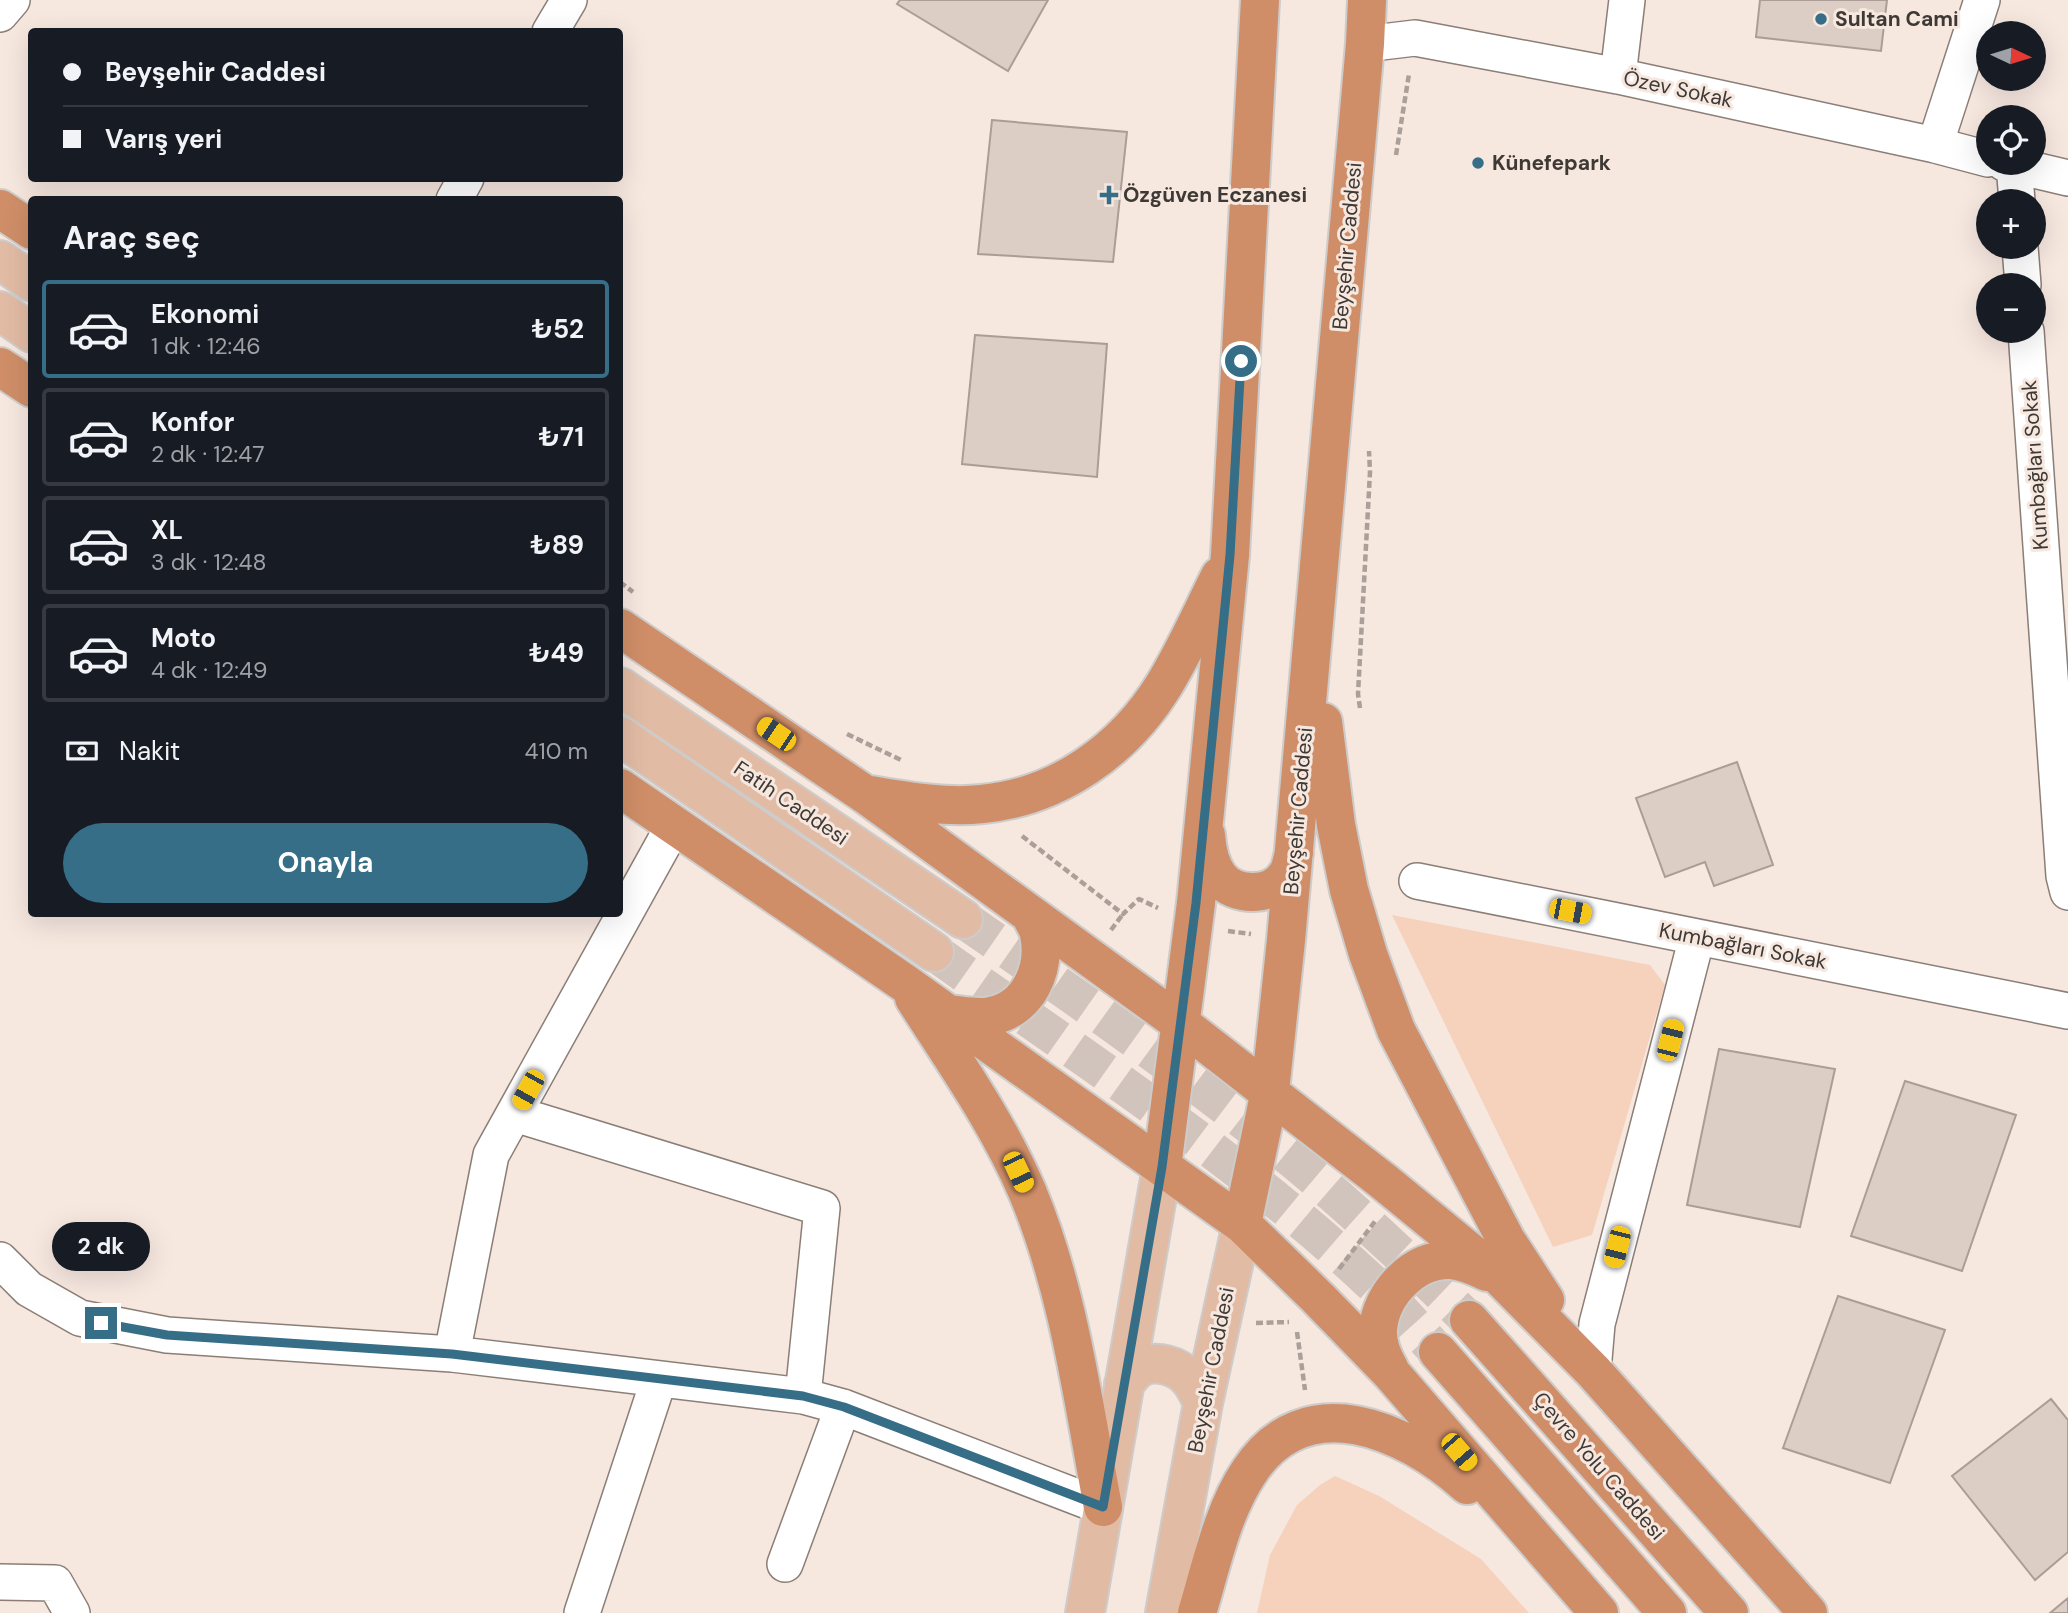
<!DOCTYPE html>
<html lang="tr">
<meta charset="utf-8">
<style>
body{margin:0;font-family:"DM Sans",sans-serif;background:#20242c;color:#f1f3f6;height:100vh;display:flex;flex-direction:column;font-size:26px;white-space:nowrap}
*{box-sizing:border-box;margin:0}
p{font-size:23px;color:#9ea1a6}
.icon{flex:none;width:38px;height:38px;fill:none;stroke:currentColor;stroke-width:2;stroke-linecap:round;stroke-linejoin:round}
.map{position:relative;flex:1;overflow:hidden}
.drawer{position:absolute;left:28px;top:196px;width:595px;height:721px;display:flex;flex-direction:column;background:#171b24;border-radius:7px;box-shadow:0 7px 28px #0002}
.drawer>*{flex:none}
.hud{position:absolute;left:28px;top:28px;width:595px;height:154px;border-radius:7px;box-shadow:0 7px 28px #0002;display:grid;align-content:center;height:154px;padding:0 35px;background:#171b24}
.needle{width:46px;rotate:94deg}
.buttons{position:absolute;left:1976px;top:21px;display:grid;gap:14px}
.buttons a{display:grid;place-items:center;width:70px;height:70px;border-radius:50%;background:#171b24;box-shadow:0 7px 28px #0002;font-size:35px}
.end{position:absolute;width:32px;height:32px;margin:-16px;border:9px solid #366e88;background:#fff;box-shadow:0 0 0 4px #fff}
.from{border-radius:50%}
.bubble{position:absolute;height:49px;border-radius:24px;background:#171b24;box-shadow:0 7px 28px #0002;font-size:23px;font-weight:700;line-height:49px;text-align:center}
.car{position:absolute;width:21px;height:42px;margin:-21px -10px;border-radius:9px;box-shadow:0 0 5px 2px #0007;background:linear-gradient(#f5c518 24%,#345 0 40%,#f5c518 0 76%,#345 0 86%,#f5c518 0)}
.hud b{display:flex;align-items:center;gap:24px;height:66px;font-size:26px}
.hud b+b{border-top:2px solid #363941}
.hud i{width:18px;height:18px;background:#f1f3f6}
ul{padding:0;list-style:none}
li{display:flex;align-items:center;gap:21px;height:98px;margin:0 14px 10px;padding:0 21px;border:4px solid #363941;border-radius:7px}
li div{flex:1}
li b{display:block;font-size:26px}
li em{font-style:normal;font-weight:700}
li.active{border-color:#366e88}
li>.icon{width:63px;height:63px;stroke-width:1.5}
h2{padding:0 35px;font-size:32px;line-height:84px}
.pay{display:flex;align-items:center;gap:18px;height:77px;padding:0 35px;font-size:26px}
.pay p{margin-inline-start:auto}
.cta{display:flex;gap:14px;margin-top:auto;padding:14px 35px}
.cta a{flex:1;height:80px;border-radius:42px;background:#366e88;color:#fff;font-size:28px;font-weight:700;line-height:80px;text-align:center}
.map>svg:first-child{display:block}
.grass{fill:#f6d1bc}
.building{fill:#dccdc5;stroke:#ab9d95;stroke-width:2}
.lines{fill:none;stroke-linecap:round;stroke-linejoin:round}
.primary-tunnel{stroke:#d1c4bd;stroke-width:38;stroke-dasharray:38 19;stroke-linecap:butt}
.street-casing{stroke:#8b7e76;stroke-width:38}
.primary-casing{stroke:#cdcccb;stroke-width:42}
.highway-casing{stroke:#cdcccb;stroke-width:42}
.path{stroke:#aa9f99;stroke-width:4.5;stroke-dasharray:7 3.5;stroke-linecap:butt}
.street{stroke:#fff;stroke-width:35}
.primary{stroke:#e2bba4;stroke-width:38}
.highway{stroke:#cf8e68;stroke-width:38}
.route{stroke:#366e88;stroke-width:9}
.poi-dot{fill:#366e88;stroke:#f6e7df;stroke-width:2.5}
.labels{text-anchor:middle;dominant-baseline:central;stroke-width:6;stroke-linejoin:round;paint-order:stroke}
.poi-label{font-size:21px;font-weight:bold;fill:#3f3936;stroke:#f6e7df;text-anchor:start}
.street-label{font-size:21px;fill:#3f3936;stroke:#f6e7df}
</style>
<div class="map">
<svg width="2068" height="1613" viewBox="0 0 2068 1613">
<rect width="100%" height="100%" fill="#f6e7df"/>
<path class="grass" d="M 1392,915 L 1650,965 L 1665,985 L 1592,1235 L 1553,1247 Z
M 1335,1476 L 1379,1496 L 1481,1559 L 1529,1613 L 1257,1613 L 1270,1555 L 1297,1505 L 1320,1485 Z"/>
<path class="building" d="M 900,0 L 1048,0 L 1008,71 L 897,4 Z
M 1760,0 L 1887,0 L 1881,51 L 1756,37 Z
M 992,120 L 1127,132 L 1113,262 L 978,254 Z
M 975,335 L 1107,344 L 1097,477 L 962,464 Z
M 1737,762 L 1773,865 L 1714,886 L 1705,862 L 1665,877 L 1636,798 Z
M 1719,1049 L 1835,1069 L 1800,1227 L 1687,1205 Z
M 1905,1081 L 2016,1115 L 1962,1271 L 1851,1236 Z
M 1838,1296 L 1945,1330 L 1890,1483 L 1783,1448 Z
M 2051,1399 L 2068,1420 L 2068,1552 L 2035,1580 L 1952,1476 Z
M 2068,1598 L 2068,1613 L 2050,1613 Z"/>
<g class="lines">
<path class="primary-tunnel" d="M 963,919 C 1076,997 1190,1076 1297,1163 C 1357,1213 1413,1266 1469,1320
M 934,952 C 1083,1058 1238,1158 1372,1283 C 1396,1304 1416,1329 1438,1352"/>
<defs>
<path id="street" d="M 0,14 L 12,0
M 550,32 L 569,0
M 1365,44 L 1415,38 L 1618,76 L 1935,145 L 1988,159
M 1618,76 L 1627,0
M 1935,145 L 1982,0
M 2004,163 L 2068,178
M 2014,165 L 2017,201
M 454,200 L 466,178
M 2020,247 L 2023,285
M 2026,331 L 2064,876 L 2068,892
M 1417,881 L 2068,1011
M 515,1114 L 822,1208 L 803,1396
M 0,1260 L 29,1289 L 80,1318 L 167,1335 L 452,1354 L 803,1396 L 843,1407 L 1103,1507
M 452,1354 L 491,1155 L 674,825
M 1593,1371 L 1597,1324 L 1697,937
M 785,1564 L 843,1407
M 0,1582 L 55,1583 L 72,1613
M 582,1613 L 659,1379"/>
<path id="primary" d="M 0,260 L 32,282
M 0,311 L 32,333
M 620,687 L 963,919
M 620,736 L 934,952
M 1124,1384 C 1128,1379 1134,1371 1139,1368 C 1147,1363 1158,1363 1166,1365 C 1187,1370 1195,1385 1203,1403
M 1085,1613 L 1162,1167
M 1165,1613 L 1203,1403 L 1242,1224"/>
<path id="highway" d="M 0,209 L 32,230
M 0,367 L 32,388
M 620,628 L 866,795 L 1180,1023 L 1383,1181 L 1499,1276 L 1593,1371 L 1808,1613
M 1323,722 L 1336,825 L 1349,890 L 1368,954 L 1396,1030 L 1506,1240 L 1545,1300
M 620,788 L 903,982 L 1242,1224 L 1318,1298 L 1391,1373 L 1599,1613
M 870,795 C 906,801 945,808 982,804 C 1058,797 1124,750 1164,685 C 1185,651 1202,612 1220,576
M 1206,835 C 1207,849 1210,865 1219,877 C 1235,898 1274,897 1287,874 C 1291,869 1292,859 1294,853
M 914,998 C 954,1061 998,1123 1027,1191 C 1069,1291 1083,1402 1103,1507
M 947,1014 C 961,1015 977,1019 991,1016 C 1029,1009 1046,969 1039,934 C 1038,928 1033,921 1030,914
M 1162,1167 L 1196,903 L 1230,555 L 1260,0
M 1242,1224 L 1270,1091 L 1286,940 L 1365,44 L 1367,0
M 1469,1320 L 1729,1613
M 1438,1352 L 1667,1613
M 1390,1370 C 1383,1357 1377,1345 1378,1329 C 1381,1294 1414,1258 1451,1260 C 1464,1261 1475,1266 1487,1272
M 1197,1613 C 1211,1567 1222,1512 1249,1472 C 1305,1385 1406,1430 1467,1485"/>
</defs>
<use href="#street" class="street-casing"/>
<use href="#primary" class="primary-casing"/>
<use href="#highway" class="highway-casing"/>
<path class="path" d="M 1396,155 L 1409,74
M 620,582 L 633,592
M 1360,708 L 1358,694 L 1370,472 L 1369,451
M 847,734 L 903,761
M 1022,836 L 1123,914 L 1139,899 L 1158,908
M 1111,930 L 1123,914
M 1228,931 L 1251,934
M 1339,1269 L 1376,1220
M 1256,1323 L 1289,1322
M 1297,1332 L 1305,1390"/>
<use href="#street" class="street"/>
<use href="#primary" class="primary"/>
<use href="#highway" class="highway"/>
</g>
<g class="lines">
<path class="route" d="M 101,1323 L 167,1335 L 452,1354 L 803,1396 L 844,1407 L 1103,1507 L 1162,1167 L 1196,903 L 1230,555 L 1241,361"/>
</g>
<g class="poi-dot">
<circle cx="1821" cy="19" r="7"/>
<circle cx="1478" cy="163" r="7"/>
<path d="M1105.5 184.5h7v7h7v7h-7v7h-7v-7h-7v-7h7z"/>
</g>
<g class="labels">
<g class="poi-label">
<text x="1835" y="19">Sultan Cami</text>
<text x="1492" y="163">Künefepark</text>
<text x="1123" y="195">Özgüven Eczanesi</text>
</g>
<g class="street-label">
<text transform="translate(1678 89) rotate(12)">Özev Sokak</text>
<text transform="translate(1347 246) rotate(-85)">Beyşehir Caddesi</text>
<text transform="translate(2035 465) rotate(-94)">Kumbağları Sokak</text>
<text transform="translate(791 803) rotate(34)">Fatih Caddesi</text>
<text transform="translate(1298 811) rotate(-85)">Beyşehir Caddesi</text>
<text transform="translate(1743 946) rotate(11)">Kumbağları Sokak</text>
<text transform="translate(1211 1370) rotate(-79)">Beyşehir Caddesi</text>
<text transform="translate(1599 1466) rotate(49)">Çevre Yolu Caddesi</text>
</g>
</g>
</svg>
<div class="buttons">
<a><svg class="needle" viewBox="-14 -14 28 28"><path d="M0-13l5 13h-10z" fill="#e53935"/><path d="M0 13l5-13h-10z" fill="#9ea1a6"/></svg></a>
<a><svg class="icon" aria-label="locate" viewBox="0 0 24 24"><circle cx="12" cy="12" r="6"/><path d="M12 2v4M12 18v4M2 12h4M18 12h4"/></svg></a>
<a>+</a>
<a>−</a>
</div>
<i class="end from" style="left:1241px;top:361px"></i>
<i class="end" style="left:101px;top:1323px"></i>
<div class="bubble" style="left:52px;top:1222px;width:98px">2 dk</div>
<i class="car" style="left:776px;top:734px;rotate:304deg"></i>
<i class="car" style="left:1570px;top:911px;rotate:101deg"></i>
<i class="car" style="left:1670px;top:1040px;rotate:14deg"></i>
<i class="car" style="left:528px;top:1090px;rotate:209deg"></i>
<i class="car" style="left:1018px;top:1172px;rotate:155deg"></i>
<i class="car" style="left:1617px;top:1247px;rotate:194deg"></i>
<i class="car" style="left:1459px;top:1452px;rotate:139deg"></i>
<div class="hud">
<b><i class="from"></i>Beyşehir Caddesi</b>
<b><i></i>Varış yeri</b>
</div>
<section class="drawer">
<h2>Araç seç</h2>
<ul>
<li class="active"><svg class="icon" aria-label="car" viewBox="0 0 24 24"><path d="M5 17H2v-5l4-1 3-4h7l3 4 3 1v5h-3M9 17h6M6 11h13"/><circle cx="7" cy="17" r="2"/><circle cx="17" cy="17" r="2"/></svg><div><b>Ekonomi</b><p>1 dk · 12:46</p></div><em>₺52</em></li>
<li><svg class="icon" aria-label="car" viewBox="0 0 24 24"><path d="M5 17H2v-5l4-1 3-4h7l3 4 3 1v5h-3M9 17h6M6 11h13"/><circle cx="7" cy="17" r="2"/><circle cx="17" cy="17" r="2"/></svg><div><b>Konfor</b><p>2 dk · 12:47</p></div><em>₺71</em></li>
<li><svg class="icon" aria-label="car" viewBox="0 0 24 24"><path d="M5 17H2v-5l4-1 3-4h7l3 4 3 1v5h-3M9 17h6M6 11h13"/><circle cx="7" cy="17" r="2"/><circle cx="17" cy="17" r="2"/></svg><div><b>XL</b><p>3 dk · 12:48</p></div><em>₺89</em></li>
<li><svg class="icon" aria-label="car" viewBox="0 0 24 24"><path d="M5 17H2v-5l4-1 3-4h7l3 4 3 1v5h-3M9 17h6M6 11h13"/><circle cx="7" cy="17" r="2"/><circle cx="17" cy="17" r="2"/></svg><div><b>Moto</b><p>4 dk · 12:49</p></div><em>₺49</em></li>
</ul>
<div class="pay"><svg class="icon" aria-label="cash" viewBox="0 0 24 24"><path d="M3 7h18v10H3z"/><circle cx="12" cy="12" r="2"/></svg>Nakit<p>410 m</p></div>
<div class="cta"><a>Onayla</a></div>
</section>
</div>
